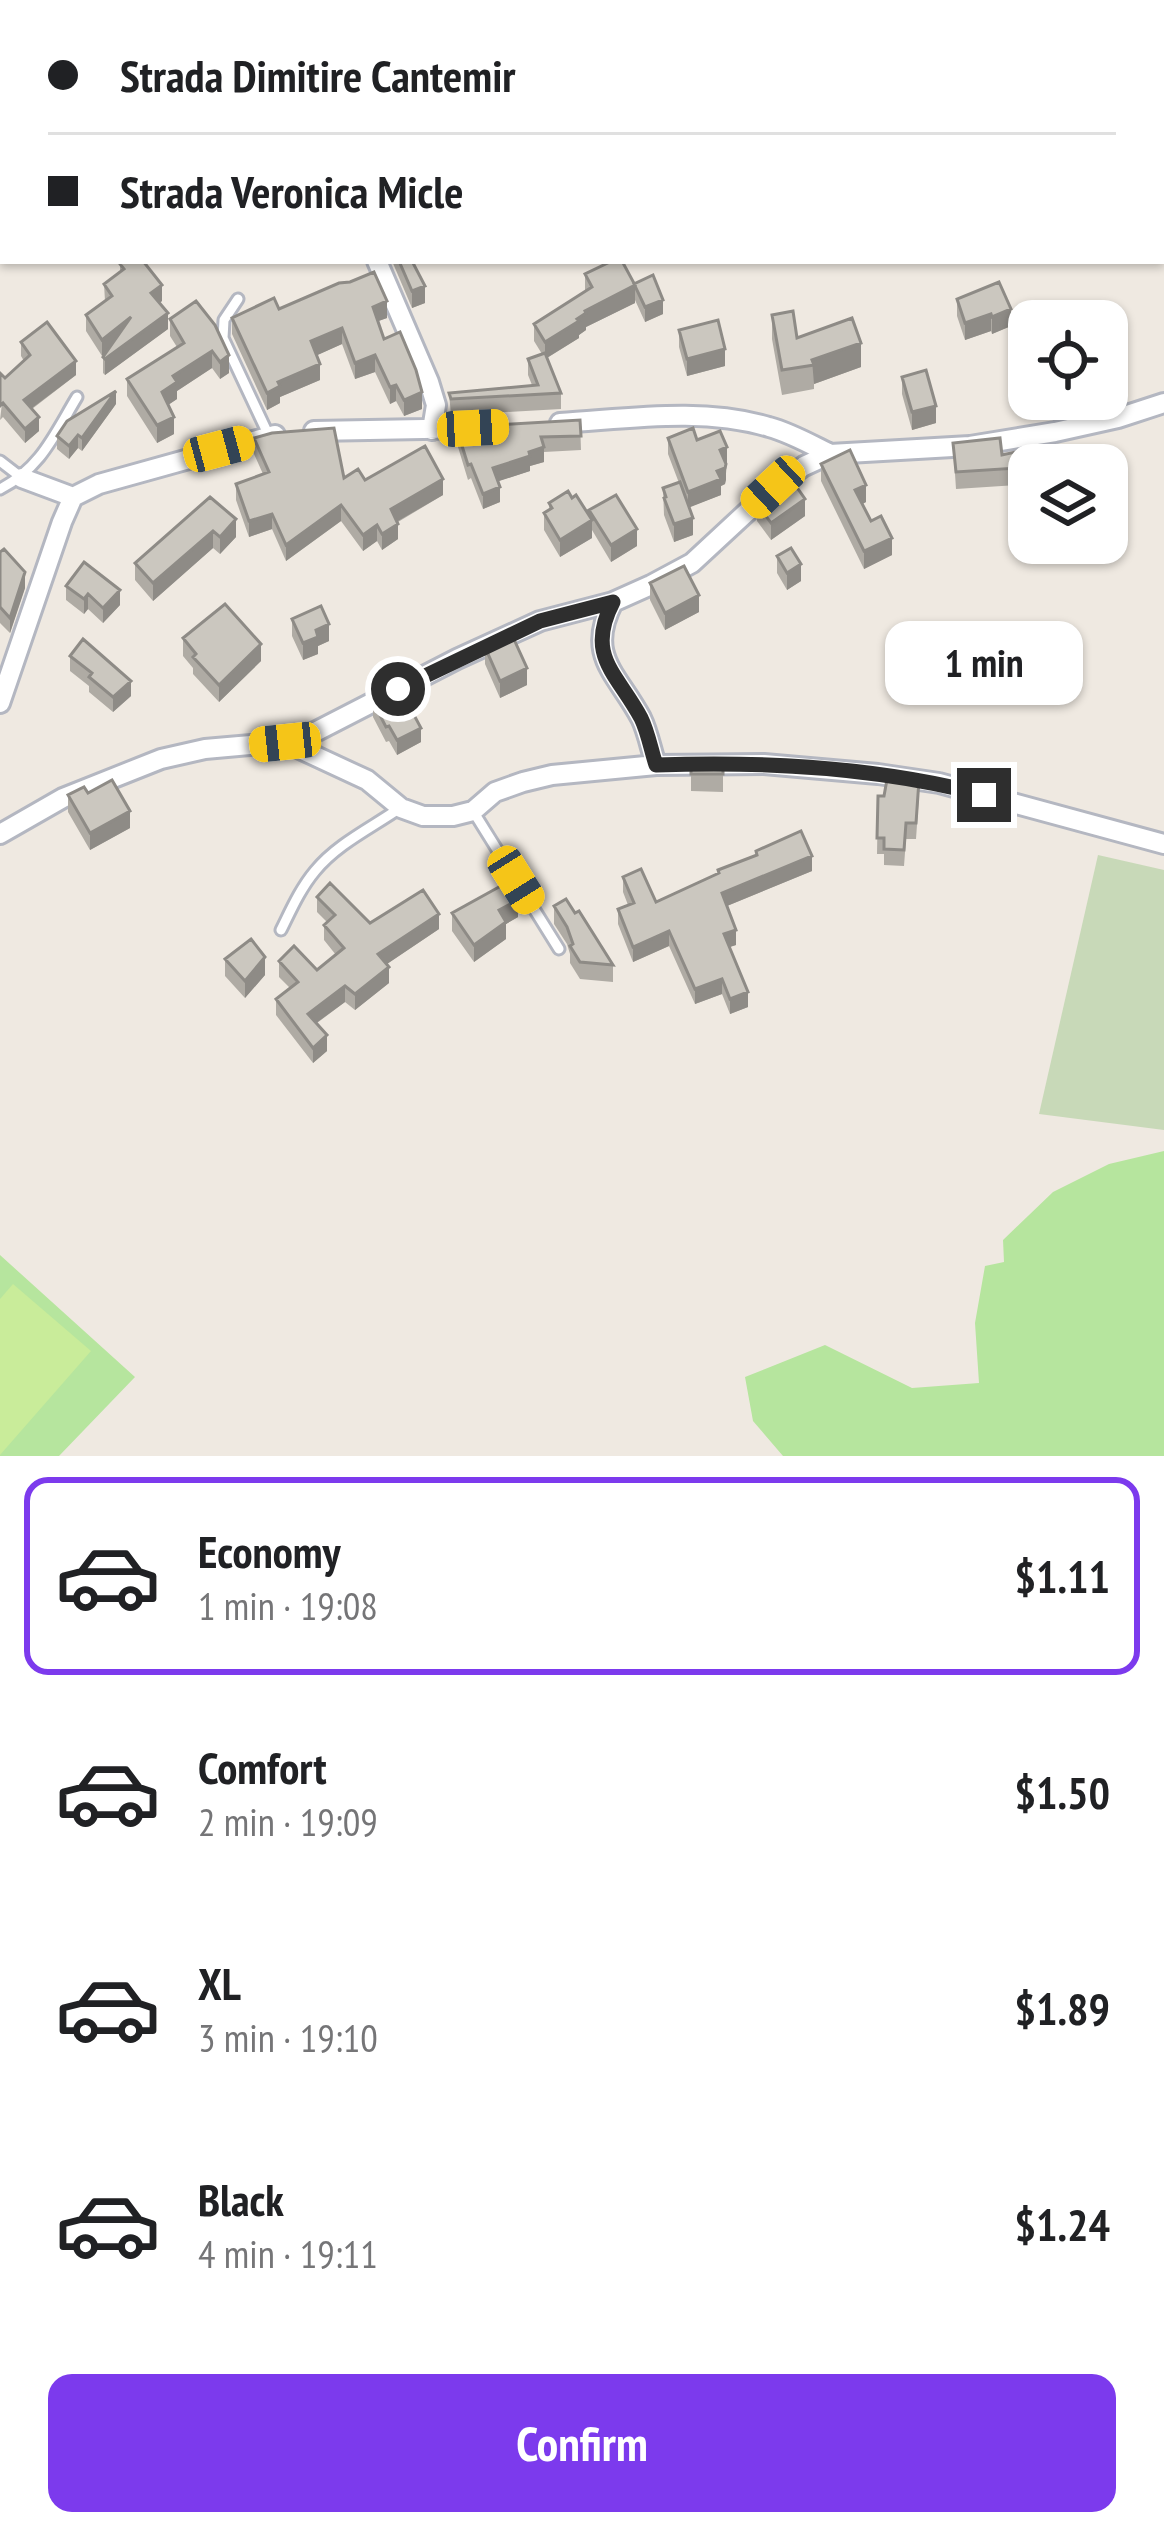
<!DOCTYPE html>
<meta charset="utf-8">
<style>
body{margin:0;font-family:"PT Sans Narrow",sans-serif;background:#f2f2f2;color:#202124;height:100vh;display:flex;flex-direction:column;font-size:45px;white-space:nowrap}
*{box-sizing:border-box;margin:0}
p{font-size:39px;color:#757577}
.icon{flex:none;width:66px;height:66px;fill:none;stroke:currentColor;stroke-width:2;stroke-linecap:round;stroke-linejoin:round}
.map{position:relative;height:1456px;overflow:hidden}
.side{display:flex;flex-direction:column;background:#fff;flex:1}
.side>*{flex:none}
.banner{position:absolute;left:0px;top:0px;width:1164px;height:264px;box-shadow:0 3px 9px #0004;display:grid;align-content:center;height:264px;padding:0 48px;background:#fff}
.tools{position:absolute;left:1008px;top:300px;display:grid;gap:24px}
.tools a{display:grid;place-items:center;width:120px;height:120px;border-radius:24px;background:#fff;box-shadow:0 3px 9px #0004;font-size:60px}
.end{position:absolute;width:54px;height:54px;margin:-27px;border:15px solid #2e2e2e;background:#fff;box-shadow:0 0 0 6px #fff}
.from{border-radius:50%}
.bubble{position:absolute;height:84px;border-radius:24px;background:#fff;box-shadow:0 3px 9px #0004;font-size:39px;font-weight:600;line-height:84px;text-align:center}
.car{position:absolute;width:36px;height:72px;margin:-36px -18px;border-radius:15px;box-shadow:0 0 9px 3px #0007;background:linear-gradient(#f5c518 24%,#345 0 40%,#f5c518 0 76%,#345 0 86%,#f5c518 0)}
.banner b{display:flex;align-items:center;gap:42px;height:114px;font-size:45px}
.banner b+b{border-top:3px solid #e0e0e0}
.banner i{width:30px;height:30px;background:#202124}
ul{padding:21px 0 0;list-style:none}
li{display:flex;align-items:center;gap:36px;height:198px;margin:0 24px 18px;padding:0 24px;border:6px solid transparent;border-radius:24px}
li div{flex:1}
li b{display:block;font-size:45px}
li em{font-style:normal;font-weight:600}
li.selected{border-color:#7c3aed}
li>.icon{width:108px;height:108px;stroke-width:1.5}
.cta{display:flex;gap:24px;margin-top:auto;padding:24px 48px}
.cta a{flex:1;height:138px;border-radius:24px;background:#7c3aed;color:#fff;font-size:48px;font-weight:600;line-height:138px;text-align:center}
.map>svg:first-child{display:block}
.green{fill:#b6e59e}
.cemetery{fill:#c8d9b8}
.pitch{fill:#c9ec9a}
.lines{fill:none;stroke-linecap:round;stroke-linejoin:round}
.service-casing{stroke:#b4b7c1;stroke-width:15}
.minor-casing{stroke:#b4b7c1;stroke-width:24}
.tertiary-casing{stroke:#b4b7c1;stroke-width:27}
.service{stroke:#fff;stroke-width:9}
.minor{stroke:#fff;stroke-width:18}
.tertiary{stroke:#fff;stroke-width:21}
.wall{fill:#afaba4}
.shaded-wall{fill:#8e8b86}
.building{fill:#cbc7bf;stroke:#8e8b86;stroke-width:3}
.route{stroke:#2e2e2e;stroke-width:15}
</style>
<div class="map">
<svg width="1164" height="1456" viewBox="0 0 1164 1456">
<rect width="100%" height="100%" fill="#efe9e1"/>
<path class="green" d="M 1164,1151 L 1164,1456 L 783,1456 L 753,1421 L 745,1377 L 825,1345 L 912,1388 L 979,1383 L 975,1323 L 985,1266 L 1004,1262 L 1003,1240 L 1053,1192 L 1109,1164 Z
M 0,1255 L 135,1377 L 59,1456 L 0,1456 Z"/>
<path class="cemetery" d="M 1098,855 L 1164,870 L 1164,1130 L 1039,1114 Z"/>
<path class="pitch" d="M 13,1284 L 91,1351 L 0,1455 L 0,1299 Z"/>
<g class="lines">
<defs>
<path id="service" d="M 0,47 L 3,47
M 238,299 L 224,320 L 223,338 L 269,436
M 0,461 L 22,478
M 0,489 C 41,468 54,435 77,397
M 473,811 L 559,949
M 281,930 C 291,910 300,889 315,871 C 337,844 371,828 400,808"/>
<path id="minor" d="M 1080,0 L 1081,3
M 1161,201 L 1164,207
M 377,261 L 429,382 L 436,405 L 432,430
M 560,423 C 628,419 702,407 769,427 C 791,433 810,444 830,454
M 314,431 L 478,428
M 22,478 L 73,497
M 613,602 C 585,656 617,673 641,718 C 648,732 651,750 656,765
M 0,703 L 62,522 L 73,497 L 99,484 L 275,435
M 285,742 L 367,780 L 401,808 L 423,816 L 453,816 L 473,811 L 495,792 L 523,782 L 552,775 L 656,765 L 764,764 L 878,774 L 939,783 L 1164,844
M 0,834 L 63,798 L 161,759 L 205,749 L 285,742 L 315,732 L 457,659 L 540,621 L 613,602 L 651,585 L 692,563 L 774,487 L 804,466 L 830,454 L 970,446 L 1055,432 L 1118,418 L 1164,403"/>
<path id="tertiary" d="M 41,3 L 42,0
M 0,93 L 3,86"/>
</defs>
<use href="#service" class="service-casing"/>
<use href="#minor" class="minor-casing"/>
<use href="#tertiary" class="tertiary-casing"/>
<use href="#service" class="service"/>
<use href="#minor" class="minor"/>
<use href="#tertiary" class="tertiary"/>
</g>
<path class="wall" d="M 392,261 L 412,261 L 425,303 L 412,308 Z
M 120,264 L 162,301 L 159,303 L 168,329 L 105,375 L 103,373 L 103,357 L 106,352 L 102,356 L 86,331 L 86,315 L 105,301 L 104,284 L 120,272 Z
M 585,274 L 634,284 L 663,314 L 645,322 L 635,300 L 635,303 L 586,327 L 586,330 L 579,335 L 579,338 L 547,358 L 561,393 L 561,409 L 451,415 L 449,393 L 532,385 L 528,375 L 528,359 L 542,354 L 534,341 L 534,324 L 585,291 Z
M 957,299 L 1011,326 L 992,334 L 991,331 L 965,340 L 957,316 Z
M 196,301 L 229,373 L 220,379 L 212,368 L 177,391 L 177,399 L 168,405 L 174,434 L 157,443 L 127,396 L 127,379 L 177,347 L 170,336 L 170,319 Z
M 279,309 L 387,318 L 378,321 L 384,339 L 422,409 L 404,416 L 396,401 L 390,404 L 375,372 L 355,379 L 342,344 L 317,355 L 320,380 L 280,397 L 280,403 L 267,410 L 232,334 L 232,318 Z
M 772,315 L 797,338 L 861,367 L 814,384 L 814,389 L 782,395 L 772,339 Z
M 679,330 L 725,366 L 687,376 L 679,347 Z
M 21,342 L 76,375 L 32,409 L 39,431 L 25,443 L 3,417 L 0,420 L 5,378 L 24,361 L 21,356 Z
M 902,377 L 936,423 L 912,430 L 902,394 Z
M 116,404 L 82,451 L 78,448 L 69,459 L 57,449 L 57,436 Z
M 580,420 L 581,450 L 544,452 L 544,462 L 530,466 L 530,471 L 498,481 L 500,502 L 483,509 L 471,478 L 468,480 L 458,447 L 459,427 Z
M 254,438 L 344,478 L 443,495 L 398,522 L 398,539 L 382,550 L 377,541 L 363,551 L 341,521 L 286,561 L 272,529 L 249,537 L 236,500 L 236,484 L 263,474 L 254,454 Z
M 668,438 L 697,440 L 727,463 L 725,484 L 721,486 L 721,495 L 689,507 L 693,535 L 674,542 L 664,515 L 663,488 L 679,483 L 668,454 Z
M 953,443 L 1002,455 L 1029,465 L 1029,504 L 1024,506 L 1017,485 L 956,489 Z
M 821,464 L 866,502 L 862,504 L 892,555 L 864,569 L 821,481 Z
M 210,497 L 236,537 L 220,554 L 213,548 L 153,601 L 135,580 L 135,563 Z
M 572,498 L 589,516 L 589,510 L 637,546 L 611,562 L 592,530 L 592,538 L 560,557 L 544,530 L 544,513 L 549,510 L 549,503 Z
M 757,504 L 805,516 L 771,540 L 757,521 Z
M 0,552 L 25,588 L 10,633 L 0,623 Z
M 777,556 L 801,581 L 787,590 L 777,573 Z
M 650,583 L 699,612 L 665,630 L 650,600 Z
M 66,586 L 120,605 L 103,623 L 88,609 L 84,614 L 66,600 Z
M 292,619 L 329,641 L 318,646 L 318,654 L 303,660 L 292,636 Z
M 183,638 L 261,661 L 219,702 L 193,674 L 193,668 L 183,656 Z
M 485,647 L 527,685 L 500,698 L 485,664 Z
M 70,656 L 131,696 L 113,712 L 89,692 L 89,686 L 70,671 Z
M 373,702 L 421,742 L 397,755 L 389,741 L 386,742 L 373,717 Z
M 691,761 L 723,761 L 723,792 L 691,791 Z
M 88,793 L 130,828 L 90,850 L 68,812 L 68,795 Z
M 878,796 L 919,796 L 916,839 L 906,839 L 904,866 L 884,865 L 884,854 L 877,854 Z
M 756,851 L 812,871 L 727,906 L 736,945 L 729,947 L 748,1007 L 730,1014 L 722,994 L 695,1004 L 669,946 L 633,962 L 618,924 L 618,909 L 628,905 L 623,892 L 623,877 L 656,902 L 756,856 Z
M 317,897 L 370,923 L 439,929 L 387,964 L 389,983 L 355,1010 L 345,1002 L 317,1023 L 327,1051 L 313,1063 L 276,1015 L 276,999 L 290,988 L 279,977 L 279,961 L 317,970 L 336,955 L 324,940 L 324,925 L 327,922 L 317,912 Z
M 554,906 L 613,965 L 613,982 L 580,979 L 570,963 L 570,954 L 567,944 L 554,924 Z
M 452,913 L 518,917 L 506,924 L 506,939 L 474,962 L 452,931 Z
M 225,959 L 265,975 L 245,998 L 225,976 Z"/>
<path class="shaded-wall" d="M 328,0 L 364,0 L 364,2 L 323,3 Z
M 650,0 L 684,0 L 684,3 L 641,3 Z
M 720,0 L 749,0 L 749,3 L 710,3 Z
M 751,0 L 795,0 L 795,3 L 751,3 Z
M 162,285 L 162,301 L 151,309 L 151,293 Z
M 635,285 L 635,303 L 586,327 L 586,330 L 579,335 L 579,338 L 545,359 L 545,342 L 577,319 L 585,311 Z
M 425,286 L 425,303 L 412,308 L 412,291 Z
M 663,300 L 663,314 L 645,322 L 645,307 Z
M 387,301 L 387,318 L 373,323 L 373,307 Z
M 1011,309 L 1011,326 L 992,334 L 992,317 Z
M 168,313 L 168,329 L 105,375 L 105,359 Z
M 991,314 L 991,331 L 965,340 L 965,323 Z
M 131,317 L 131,333 L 102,356 L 102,340 Z
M 342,328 L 342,344 L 311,358 L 311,341 Z
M 861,343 L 861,367 L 814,384 L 812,360 Z
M 725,349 L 725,366 L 687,376 L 687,359 Z
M 212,351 L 212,368 L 177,391 L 177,399 L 162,409 L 162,392 L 173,376 Z
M 229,355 L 229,373 L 220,379 L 220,362 Z
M 375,355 L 375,372 L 355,379 L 355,363 Z
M 76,361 L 76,375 L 24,414 L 24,400 Z
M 320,364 L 320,380 L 280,397 L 280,403 L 267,410 L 267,393 L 278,382 Z
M 396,385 L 396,401 L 390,404 L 390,387 Z
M 1124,386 L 1124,402 L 1087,411 L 1087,399 L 1107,399 L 1107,390 Z
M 116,391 L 116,404 L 82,451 L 82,438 Z
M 422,392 L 422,409 L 404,416 L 404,400 Z
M 936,406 L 936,423 L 912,430 L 912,412 Z
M 39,417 L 39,431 L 25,443 L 25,429 Z
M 174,417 L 174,434 L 157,443 L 157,425 Z
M 78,435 L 78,448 L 69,459 L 69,446 Z
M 544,447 L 544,462 L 530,466 L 530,471 L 493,483 L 493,468 Z
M 727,447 L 727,463 L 720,466 L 720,450 Z
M 726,464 L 726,480 L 725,484 L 721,486 L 721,495 L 688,508 L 688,492 Z
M 443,479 L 443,495 L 391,525 L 391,509 Z
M 866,485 L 866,502 L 855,508 L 855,490 Z
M 500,487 L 500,502 L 483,509 L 483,494 Z
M 1029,487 L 1029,504 L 1024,506 L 1024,488 Z
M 805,499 L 805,516 L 771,540 L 771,523 Z
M 341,505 L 341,521 L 286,561 L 286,545 Z
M 272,514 L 272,529 L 249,537 L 249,521 Z
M 693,518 L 693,535 L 674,542 L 674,524 Z
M 236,519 L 236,537 L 220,554 L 220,537 Z
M 592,520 L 592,538 L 560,557 L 560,540 Z
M 398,524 L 398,539 L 382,550 L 382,534 Z
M 377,525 L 377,541 L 363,551 L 363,535 Z
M 637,529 L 637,546 L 611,562 L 611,545 Z
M 213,531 L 213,548 L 153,601 L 153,583 Z
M 892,538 L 892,555 L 864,569 L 864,551 Z
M 801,564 L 801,581 L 787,590 L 787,573 Z
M 25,572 L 25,588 L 10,633 L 10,618 Z
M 120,590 L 120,605 L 103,623 L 103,608 Z
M 88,594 L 88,609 L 84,614 L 84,599 Z
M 699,595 L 699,612 L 665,630 L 665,613 Z
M 329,624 L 329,641 L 318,646 L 318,654 L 303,660 L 303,643 L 316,630 Z
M 261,644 L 261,661 L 219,702 L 219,685 Z
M 527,668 L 527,685 L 500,698 L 500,681 Z
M 131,681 L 131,696 L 113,712 L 113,697 Z
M 421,728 L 421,742 L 397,755 L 397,740 Z
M 130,811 L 130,828 L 90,850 L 90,833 Z
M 812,856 L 812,871 L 722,908 L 722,893 Z
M 518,900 L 518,917 L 506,924 L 506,939 L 474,962 L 474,945 L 499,910 Z
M 439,914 L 439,929 L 378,970 L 378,954 Z
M 736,930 L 736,945 L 724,949 L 724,934 Z
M 669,931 L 669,946 L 633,962 L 633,947 Z
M 265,957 L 265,975 L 245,998 L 245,981 Z
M 389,967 L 389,983 L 355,1010 L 355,994 Z
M 722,979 L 722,994 L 695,1004 L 695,989 Z
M 345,986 L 345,1002 L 308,1029 L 308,1014 Z
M 748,992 L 748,1007 L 730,1014 L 730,999 Z
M 327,1035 L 327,1051 L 313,1063 L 313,1048 Z"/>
<path class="building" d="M 71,0 L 107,0 L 109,3 L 74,3 Z
M 387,0 L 594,0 L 595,3 L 387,3 Z
M 623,0 L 650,0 L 641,3 L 624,3 Z
M 687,0 L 720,0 L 710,3 L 688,3 Z
M 809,0 L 840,0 L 828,3 L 809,3 Z
M 849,0 L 906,0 L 895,3 L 850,3 Z
M 946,0 L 972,0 L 962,3 L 946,3 Z
M 3,150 L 3,213 L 0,217 L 0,154 Z
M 125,261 L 143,261 L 162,285 L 151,293 L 168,313 L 105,359 L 103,357 L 131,317 L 102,340 L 86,315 L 112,296 L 104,284 L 124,269 L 120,264 Z
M 399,261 L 412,261 L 425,286 L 412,291 Z
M 612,261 L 622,261 L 635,285 L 585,311 L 586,313 L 577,319 L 579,321 L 545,342 L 534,324 L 592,287 L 585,274 Z
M 374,272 L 387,301 L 373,307 L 384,339 L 400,332 L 416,370 L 422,392 L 404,400 L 396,385 L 390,387 L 375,355 L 355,363 L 342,328 L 311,341 L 320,364 L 278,382 L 280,386 L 267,393 L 232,318 L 274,298 L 279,309 L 339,283 L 350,282 Z
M 653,275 L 663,300 L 645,307 L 634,284 Z
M 999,282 L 1011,309 L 992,317 L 991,314 L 965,323 L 957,299 Z
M 196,301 L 215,325 L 229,355 L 220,362 L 212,351 L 173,376 L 177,382 L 162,392 L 174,417 L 157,425 L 127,379 L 184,343 L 170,319 Z
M 793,311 L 797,338 L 852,318 L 861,343 L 812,360 L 814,365 L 782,370 L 772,315 Z
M 1114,313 L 1117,360 L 1120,360 L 1124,386 L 1107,390 L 1107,321 L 1063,321 Z
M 718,320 L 725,349 L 687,359 L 679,330 Z
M 47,322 L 76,361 L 24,400 L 39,417 L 25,429 L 3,403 L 0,406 L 0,373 L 5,378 L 30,355 L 21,342 Z
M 545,353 L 561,393 L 451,399 L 449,393 L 538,385 L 528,359 Z
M 926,370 L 936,406 L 912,412 L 902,377 Z
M 116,391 L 82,438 L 78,435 L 69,446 L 57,436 L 67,421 Z
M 580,420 L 581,436 L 541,437 L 544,447 L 529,452 L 530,456 L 493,468 L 500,487 L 483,494 L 471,464 L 468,465 L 458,433 L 461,432 L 459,427 Z
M 334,428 L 344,478 L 358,469 L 365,480 L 425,446 L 443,479 L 391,509 L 398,524 L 382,534 L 377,525 L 363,535 L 341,505 L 286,545 L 272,514 L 249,521 L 236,484 L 269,472 L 254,438 L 272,433 Z
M 693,428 L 697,440 L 720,431 L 727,447 L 720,450 L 726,464 L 725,468 L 717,471 L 721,479 L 688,492 L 668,438 Z
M 1000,438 L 1002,455 L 1034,448 L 1039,465 L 1029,465 L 1029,487 L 1024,488 L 1017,468 L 956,472 L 953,443 Z
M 850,450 L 866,485 L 855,490 L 871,521 L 881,516 L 892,538 L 864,551 L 821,464 Z
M 789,476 L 805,499 L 771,523 L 757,504 Z
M 680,482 L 693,518 L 674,524 L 664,498 L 666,497 L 663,488 Z
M 568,491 L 572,498 L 576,495 L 592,520 L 560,540 L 544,513 L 552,508 L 549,503 Z
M 616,495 L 637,529 L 611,545 L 589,510 Z
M 210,497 L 236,519 L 220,537 L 213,531 L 153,583 L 135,563 Z
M 791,548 L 801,564 L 787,573 L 777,556 Z
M 4,549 L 25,572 L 10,618 L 0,607 L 0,552 Z
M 84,562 L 120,590 L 103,608 L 88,594 L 84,599 L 66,586 Z
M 684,566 L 699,595 L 665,613 L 650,583 Z
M 225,604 L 261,644 L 219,685 L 193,657 L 196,654 L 183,638 Z
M 321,606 L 329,624 L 316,630 L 318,637 L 303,643 L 292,619 Z
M 512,635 L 527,668 L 500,681 L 485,647 Z
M 83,639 L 131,681 L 113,697 L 89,677 L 92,673 L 70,656 Z
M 400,689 L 421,728 L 397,740 L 389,726 L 386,727 L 373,702 Z
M 691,761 L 723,761 L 723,774 L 691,774 Z
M 888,774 L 919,780 L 916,823 L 906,823 L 904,850 L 884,849 L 884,838 L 877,838 L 878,796 L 884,796 Z
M 112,780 L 130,811 L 90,833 L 68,795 L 84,787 L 88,793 Z
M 801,831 L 812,856 L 722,893 L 736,930 L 724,934 L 748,992 L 730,999 L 722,979 L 695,989 L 669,931 L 633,947 L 618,909 L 634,903 L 623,877 L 641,869 L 656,902 L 719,873 L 718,870 L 757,855 L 756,851 Z
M 508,882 L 518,900 L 499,910 L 506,922 L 474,945 L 452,913 Z
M 330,883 L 370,923 L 423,890 L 439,914 L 378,954 L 389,967 L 355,994 L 345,986 L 308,1014 L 327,1035 L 313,1048 L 276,999 L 298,982 L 279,961 L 294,946 L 317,970 L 344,948 L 324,925 L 335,915 L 317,897 Z
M 566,899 L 575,913 L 579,911 L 613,965 L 580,962 L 570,946 L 573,944 L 567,927 L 554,906 Z
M 251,939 L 265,957 L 245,981 L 225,959 Z"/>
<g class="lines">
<path class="route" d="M 398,689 L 540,621 L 613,602 C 585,656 617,673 641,718 C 648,732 651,750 656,765 C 766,761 878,767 984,795"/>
</g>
</svg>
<div class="tools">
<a><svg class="icon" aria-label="locate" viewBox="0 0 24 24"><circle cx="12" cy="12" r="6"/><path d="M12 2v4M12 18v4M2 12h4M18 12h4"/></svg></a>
<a><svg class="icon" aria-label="layers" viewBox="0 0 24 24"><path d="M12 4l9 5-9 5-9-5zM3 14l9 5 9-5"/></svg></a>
</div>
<i class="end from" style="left:398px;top:689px"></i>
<i class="end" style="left:984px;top:795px"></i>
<div class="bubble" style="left:885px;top:621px;width:198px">1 min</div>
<i class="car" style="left:473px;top:428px;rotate:87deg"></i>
<i class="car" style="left:219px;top:449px;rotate:75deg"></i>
<i class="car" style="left:773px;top:487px;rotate:227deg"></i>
<i class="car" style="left:285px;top:742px;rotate:264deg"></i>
<i class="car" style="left:516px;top:880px;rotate:148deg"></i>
<div class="banner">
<b><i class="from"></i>Strada Dimitire Cantemir</b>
<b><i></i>Strada Veronica Micle</b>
</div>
</div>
<section class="side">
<ul>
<li class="selected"><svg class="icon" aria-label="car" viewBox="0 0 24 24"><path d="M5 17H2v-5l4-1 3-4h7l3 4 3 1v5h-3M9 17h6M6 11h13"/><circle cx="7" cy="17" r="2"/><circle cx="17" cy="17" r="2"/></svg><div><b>Economy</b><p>1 min · 19:08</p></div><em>$1.11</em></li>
<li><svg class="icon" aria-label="car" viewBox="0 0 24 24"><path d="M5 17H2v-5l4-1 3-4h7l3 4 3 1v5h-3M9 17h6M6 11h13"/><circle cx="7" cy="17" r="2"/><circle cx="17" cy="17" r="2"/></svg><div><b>Comfort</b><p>2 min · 19:09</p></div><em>$1.50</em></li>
<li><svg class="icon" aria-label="car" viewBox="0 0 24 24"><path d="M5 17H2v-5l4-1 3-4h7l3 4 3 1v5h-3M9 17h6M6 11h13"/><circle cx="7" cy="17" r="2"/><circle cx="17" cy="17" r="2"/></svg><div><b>XL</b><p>3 min · 19:10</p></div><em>$1.89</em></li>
<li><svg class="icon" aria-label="car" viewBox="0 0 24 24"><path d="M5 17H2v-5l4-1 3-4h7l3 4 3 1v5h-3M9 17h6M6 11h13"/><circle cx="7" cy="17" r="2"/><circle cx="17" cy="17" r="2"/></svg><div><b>Black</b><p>4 min · 19:11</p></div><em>$1.24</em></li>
</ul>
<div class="cta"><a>Confirm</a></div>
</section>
